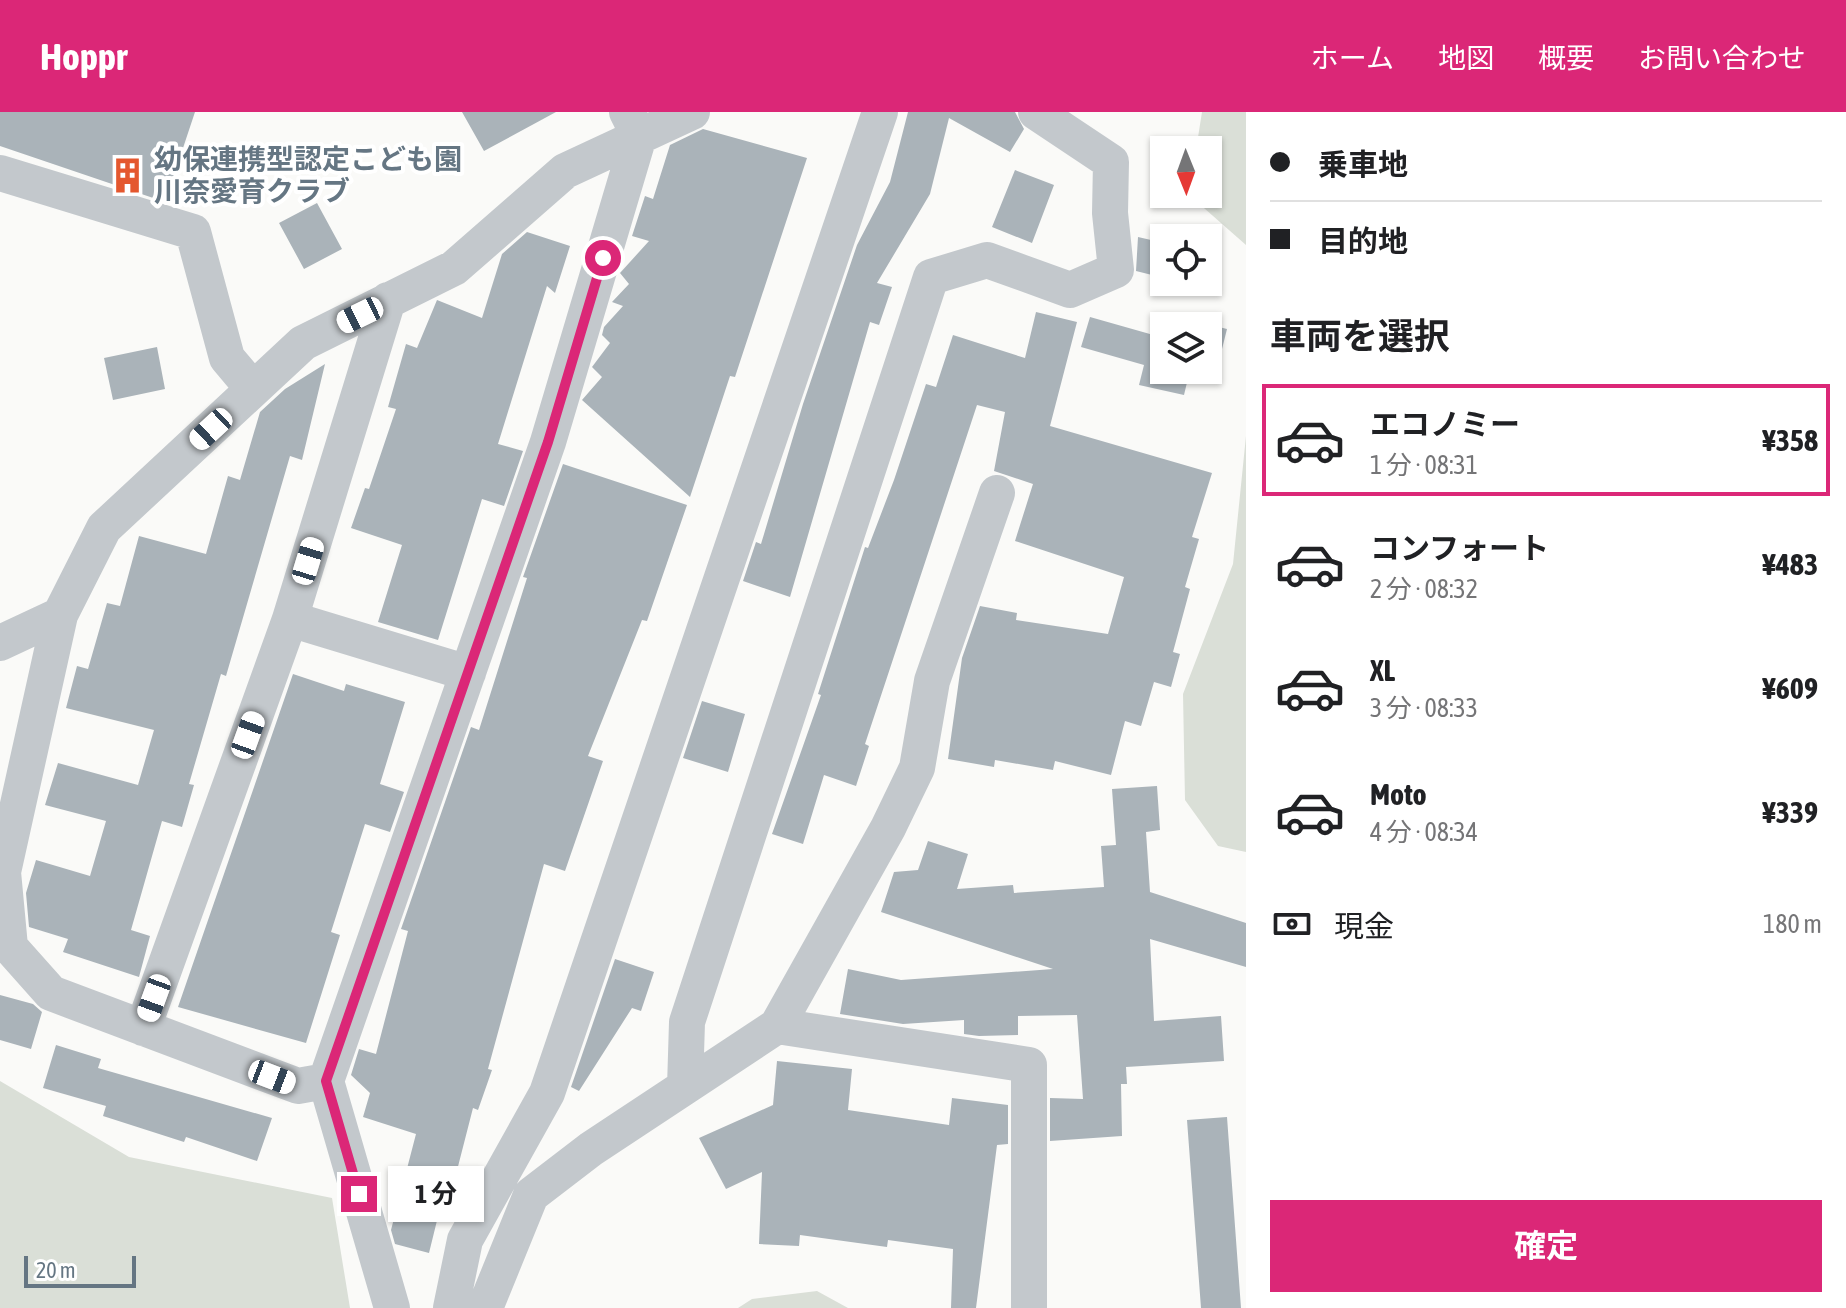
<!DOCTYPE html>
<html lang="ja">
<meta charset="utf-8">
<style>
body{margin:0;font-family:"Asap Condensed","Noto Sans JP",sans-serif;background:#f2f2f2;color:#202124;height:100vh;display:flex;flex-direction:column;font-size:30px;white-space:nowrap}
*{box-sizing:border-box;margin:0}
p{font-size:26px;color:#757577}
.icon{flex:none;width:44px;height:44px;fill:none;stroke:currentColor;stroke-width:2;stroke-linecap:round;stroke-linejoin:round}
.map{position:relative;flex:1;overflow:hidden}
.sheet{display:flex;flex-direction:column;background:#fff;width:600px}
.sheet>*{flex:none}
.top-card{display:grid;align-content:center;height:176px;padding:0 24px;background:#fff}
.needle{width:52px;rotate:179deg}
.buttons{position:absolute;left:1150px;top:24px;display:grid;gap:16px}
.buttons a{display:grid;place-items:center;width:72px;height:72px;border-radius:0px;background:#fff;box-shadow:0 2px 6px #0004;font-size:40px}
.scale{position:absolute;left:24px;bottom:20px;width:112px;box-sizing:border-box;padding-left:8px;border:4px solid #657683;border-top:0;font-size:22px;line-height:28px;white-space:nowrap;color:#657683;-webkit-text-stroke:6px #fff;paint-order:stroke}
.end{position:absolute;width:36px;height:36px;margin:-18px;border:10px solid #db2777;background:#fff;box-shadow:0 0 0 4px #fff}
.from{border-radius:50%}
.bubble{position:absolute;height:56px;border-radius:0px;background:#fff;box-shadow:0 2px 6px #0004;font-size:26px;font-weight:700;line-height:56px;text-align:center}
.car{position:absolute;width:24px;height:48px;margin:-24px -12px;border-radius:10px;box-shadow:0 0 6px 2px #0007;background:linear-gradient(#fff 24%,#345 0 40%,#fff 0 76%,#345 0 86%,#fff 0)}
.top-card b{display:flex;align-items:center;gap:28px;height:76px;font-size:30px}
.top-card b+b{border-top:2px solid #e0e0e0}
.top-card i{width:20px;height:20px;background:#202124}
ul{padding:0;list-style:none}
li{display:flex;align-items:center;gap:24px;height:112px;margin:0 16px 12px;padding:0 8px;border:4px solid transparent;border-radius:0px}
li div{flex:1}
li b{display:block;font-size:30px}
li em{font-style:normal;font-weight:700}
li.current{border-color:#db2777}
li>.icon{width:72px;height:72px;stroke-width:1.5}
h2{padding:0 24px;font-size:36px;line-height:96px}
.pay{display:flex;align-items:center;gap:20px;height:88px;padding:0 24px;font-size:30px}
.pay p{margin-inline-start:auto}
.cta{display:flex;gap:16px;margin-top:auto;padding:16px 24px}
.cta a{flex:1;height:92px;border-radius:0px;background:#db2777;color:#fff;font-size:32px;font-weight:700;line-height:92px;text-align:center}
header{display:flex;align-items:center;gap:48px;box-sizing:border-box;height:112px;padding:0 40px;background:#db2777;color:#fff}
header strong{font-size:38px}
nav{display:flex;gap:44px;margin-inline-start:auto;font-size:28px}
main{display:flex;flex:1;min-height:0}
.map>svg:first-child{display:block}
.green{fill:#dadfd7}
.building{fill:#aab3b9}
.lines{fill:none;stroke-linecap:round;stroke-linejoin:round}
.street{stroke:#c3c8cc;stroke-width:36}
.route{stroke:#db2777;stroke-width:10}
.labels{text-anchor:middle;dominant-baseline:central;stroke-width:8;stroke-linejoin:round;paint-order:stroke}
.poi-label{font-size:28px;font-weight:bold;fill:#657683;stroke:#fff;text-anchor:start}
</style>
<header>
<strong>Hoppr</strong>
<nav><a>ホーム</a><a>地図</a><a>概要</a><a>お問い合わせ</a></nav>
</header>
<main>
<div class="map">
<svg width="1246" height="1196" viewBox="0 0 1246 1196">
<rect width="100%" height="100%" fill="#fafaf8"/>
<path class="green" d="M 1202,0 L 1246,0 L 1246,133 L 1188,82 L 1208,82 L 1208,38 L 1196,38 Z
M 1246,324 L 1246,740 L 1218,734 L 1185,688 L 1183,582 L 1233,452 Z
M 0,969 L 129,1045 L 332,1086 L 350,1196 L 0,1196 Z
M 817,1179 L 848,1196 L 738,1196 L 752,1187 Z"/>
<path class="building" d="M 0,0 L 195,0 L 165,90 L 0,34 Z
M 462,0 L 556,0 L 484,39 Z
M 908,0 L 1015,0 L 1024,17 L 1010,40 L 949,6 L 930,82 L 877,171 L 892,175 L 879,213 L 870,210 L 790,485 L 743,469 L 756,430 L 761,432 L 803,292 L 857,133 L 890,70 Z
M 703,17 L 807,46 L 735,265 L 730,264 L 690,385 L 582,288 L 602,265 L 592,255 L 610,231 L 602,223 L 604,215 L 623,194 L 612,190 L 629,172 L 620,161 L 649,129 L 632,124 L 645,84 L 653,87 L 670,33 Z
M 1015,58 L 1054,73 L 1032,131 L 992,115 Z
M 317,91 L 342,137 L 304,157 L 279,111 Z
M 527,120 L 570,134 L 555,181 L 547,174 L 498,332 L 523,339 L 504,394 L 482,387 L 438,528 L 378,510 L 402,433 L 351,416 L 365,376 L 369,377 L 396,297 L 388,295 L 406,232 L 417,236 L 437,188 L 482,206 L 502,142 Z
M 1138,125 L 1164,131 L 1164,166 L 1136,159 Z
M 1036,200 L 1077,210 L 1050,314 L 1212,361 L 1192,425 L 1199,427 L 1185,475 L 1190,477 L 1173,540 L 1180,542 L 1171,575 L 1154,570 L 1141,614 L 1125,609 L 1111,663 L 1055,649 L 1053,658 L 995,648 L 994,655 L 948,647 L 962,546 L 980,494 L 1017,501 L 1016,508 L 1108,522 L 1124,465 L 1015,429 L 1033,372 L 994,359 L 1005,300 L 977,293 L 865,632 L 869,634 L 856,674 L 824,663 L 803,732 L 772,722 L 821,583 L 818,582 L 865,435 L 868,436 L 894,368 L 926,272 L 936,275 L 953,223 L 1025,246 Z
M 1090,205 L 1164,226 L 1164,258 L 1190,258 L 1184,283 L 1139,273 L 1144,253 L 1081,235 Z
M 1183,206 L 1227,217 L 1219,249 L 1208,246 L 1208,214 L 1181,214 Z
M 157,235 L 165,277 L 113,288 L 104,246 Z
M 325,252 L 302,348 L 290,344 L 226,564 L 221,562 L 189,672 L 194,673 L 182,715 L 162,709 L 131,818 L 150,824 L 139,865 L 63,840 L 68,827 L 29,815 L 26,781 L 36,748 L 90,764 L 106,709 L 45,693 L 58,651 L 138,673 L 154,618 L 66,596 L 77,554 L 88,557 L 107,491 L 120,494 L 139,424 L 206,442 L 228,364 L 240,368 L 260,300 L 285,277 Z
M 563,352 L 687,393 L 647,509 L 642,508 L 588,644 L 603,649 L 565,759 L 544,752 L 488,957 L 492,958 L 478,998 L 473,996 L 453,1074 L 446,1072 L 429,1141 L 395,1132 L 391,1118 L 416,1022 L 363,1005 L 370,981 L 351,963 L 359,937 L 376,942 L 408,819 L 401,817 L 471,615 L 479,618 L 527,466 L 523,465 Z
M 293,562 L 344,579 L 346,572 L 405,590 L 380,672 L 404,680 L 390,720 L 365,712 L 331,820 L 340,823 L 306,931 L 178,895 Z
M 702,589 L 745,602 L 728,660 L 683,646 Z
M 1157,674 L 1160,718 L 1146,720 L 1150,780 L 1246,811 L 1246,855 L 1150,827 L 1154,909 L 1221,904 L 1224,949 L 1126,955 L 1127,972 L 1121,972 L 1122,1024 L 1050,1029 L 1050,986 L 1083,987 L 1077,903 L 1018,904 L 1018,923 L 979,924 L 964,922 L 964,908 L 903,912 L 840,902 L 848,857 L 901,868 L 1053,857 L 881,800 L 894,760 L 918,758 L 928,729 L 968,742 L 957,777 L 1013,773 L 1014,781 L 1104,775 L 1101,734 L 1116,733 L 1112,677 Z
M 615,847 L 654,860 L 641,899 L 632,896 L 579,979 L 571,975 Z
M 0,883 L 33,892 L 42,900 L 31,937 L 0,928 Z
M 56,933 L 101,947 L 98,956 L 272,1006 L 257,1049 L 186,1025 L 184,1030 L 103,1004 L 106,994 L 43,976 Z
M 777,949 L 852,957 L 848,998 L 949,1013 L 952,986 L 1008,993 L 1008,1032 L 997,1033 L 976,1196 L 951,1196 L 953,1137 L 888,1128 L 887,1135 L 800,1123 L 799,1134 L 759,1132 L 762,1060 L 726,1077 L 699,1026 L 773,993 Z
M 1227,1005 L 1241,1196 L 1201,1196 L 1187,1008 Z"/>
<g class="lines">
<path class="street" d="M 0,61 L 193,120 L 227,246 L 253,277
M 290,507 L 468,561
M 0,531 L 60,503
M 777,914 L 888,716 L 917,656 L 932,569 L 997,381
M 143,916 L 290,507 L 388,188
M 326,969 L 298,974 L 51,881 L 10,835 L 3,760 L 60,503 L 104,416 L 303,231 L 454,156 L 565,59 L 692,0
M 685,975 L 687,910 L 931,165 L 987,148 L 1070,178 L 1116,158 L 1110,101 L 1111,50 L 1036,0
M 392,1196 L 326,969 L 548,330 L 639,24 L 627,0
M 451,1196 L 465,1128 L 547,981 L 880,0
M 485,1196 L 531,1083 L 591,1037 L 777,914 L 1029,953 L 1029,1196"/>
</g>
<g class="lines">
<path class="route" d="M 359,1082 L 326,969 L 548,330 L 603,146"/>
</g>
<defs>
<symbol id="building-bare" viewBox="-9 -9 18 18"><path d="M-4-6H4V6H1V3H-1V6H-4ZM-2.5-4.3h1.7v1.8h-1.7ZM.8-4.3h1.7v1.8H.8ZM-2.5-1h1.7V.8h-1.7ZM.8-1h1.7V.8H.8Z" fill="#e4572e" stroke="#fff" stroke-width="2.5" paint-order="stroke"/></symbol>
</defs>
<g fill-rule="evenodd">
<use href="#building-bare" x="102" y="38" width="51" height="51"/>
</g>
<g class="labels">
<g class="poi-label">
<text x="154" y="47">幼保連携型認定こども園<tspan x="154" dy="32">川奈愛育クラブ</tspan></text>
</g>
</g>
</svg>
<div class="buttons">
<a><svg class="needle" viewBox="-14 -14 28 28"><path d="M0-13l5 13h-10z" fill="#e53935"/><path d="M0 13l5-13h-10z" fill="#757577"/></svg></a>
<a><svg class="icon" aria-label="locate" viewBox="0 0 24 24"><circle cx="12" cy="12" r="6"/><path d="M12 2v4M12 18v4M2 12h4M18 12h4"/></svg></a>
<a><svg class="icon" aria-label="layers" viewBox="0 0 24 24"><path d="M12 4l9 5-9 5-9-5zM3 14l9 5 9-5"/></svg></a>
</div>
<div class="scale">20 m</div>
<i class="end from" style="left:603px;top:146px"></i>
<i class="end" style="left:359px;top:1082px"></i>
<div class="bubble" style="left:388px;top:1054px;width:96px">1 分</div>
<i class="car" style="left:360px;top:203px;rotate:244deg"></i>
<i class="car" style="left:211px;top:317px;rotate:227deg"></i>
<i class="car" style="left:308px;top:449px;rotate:17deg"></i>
<i class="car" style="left:248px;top:623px;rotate:20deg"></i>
<i class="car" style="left:154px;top:886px;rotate:200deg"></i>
<i class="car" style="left:272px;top:965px;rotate:111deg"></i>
</div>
<section class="sheet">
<div class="top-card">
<b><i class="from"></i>乗車地</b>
<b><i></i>目的地</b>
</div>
<h2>車両を選択</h2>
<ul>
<li class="current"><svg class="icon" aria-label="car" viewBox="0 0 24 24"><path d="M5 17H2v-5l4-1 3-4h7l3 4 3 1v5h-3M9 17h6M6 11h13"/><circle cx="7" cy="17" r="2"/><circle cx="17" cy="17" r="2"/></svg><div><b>エコノミー</b><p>1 分 · 08:31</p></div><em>¥358</em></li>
<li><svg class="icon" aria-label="car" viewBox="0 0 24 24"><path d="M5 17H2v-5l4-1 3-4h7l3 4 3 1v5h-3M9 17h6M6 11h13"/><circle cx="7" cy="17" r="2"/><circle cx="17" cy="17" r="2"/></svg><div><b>コンフォート</b><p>2 分 · 08:32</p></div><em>¥483</em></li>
<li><svg class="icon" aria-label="car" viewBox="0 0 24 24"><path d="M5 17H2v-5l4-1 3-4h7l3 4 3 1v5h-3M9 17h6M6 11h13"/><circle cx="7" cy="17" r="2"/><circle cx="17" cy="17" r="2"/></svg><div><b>XL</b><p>3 分 · 08:33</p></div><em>¥609</em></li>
<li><svg class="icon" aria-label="car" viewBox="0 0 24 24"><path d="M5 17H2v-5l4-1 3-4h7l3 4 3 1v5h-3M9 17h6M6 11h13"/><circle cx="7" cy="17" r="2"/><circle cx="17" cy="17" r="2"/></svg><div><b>Moto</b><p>4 分 · 08:34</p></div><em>¥339</em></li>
</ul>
<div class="pay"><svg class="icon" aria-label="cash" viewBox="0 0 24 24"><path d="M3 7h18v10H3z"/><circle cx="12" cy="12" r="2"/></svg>現金<p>180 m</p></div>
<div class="cta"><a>確定</a></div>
</section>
</main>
